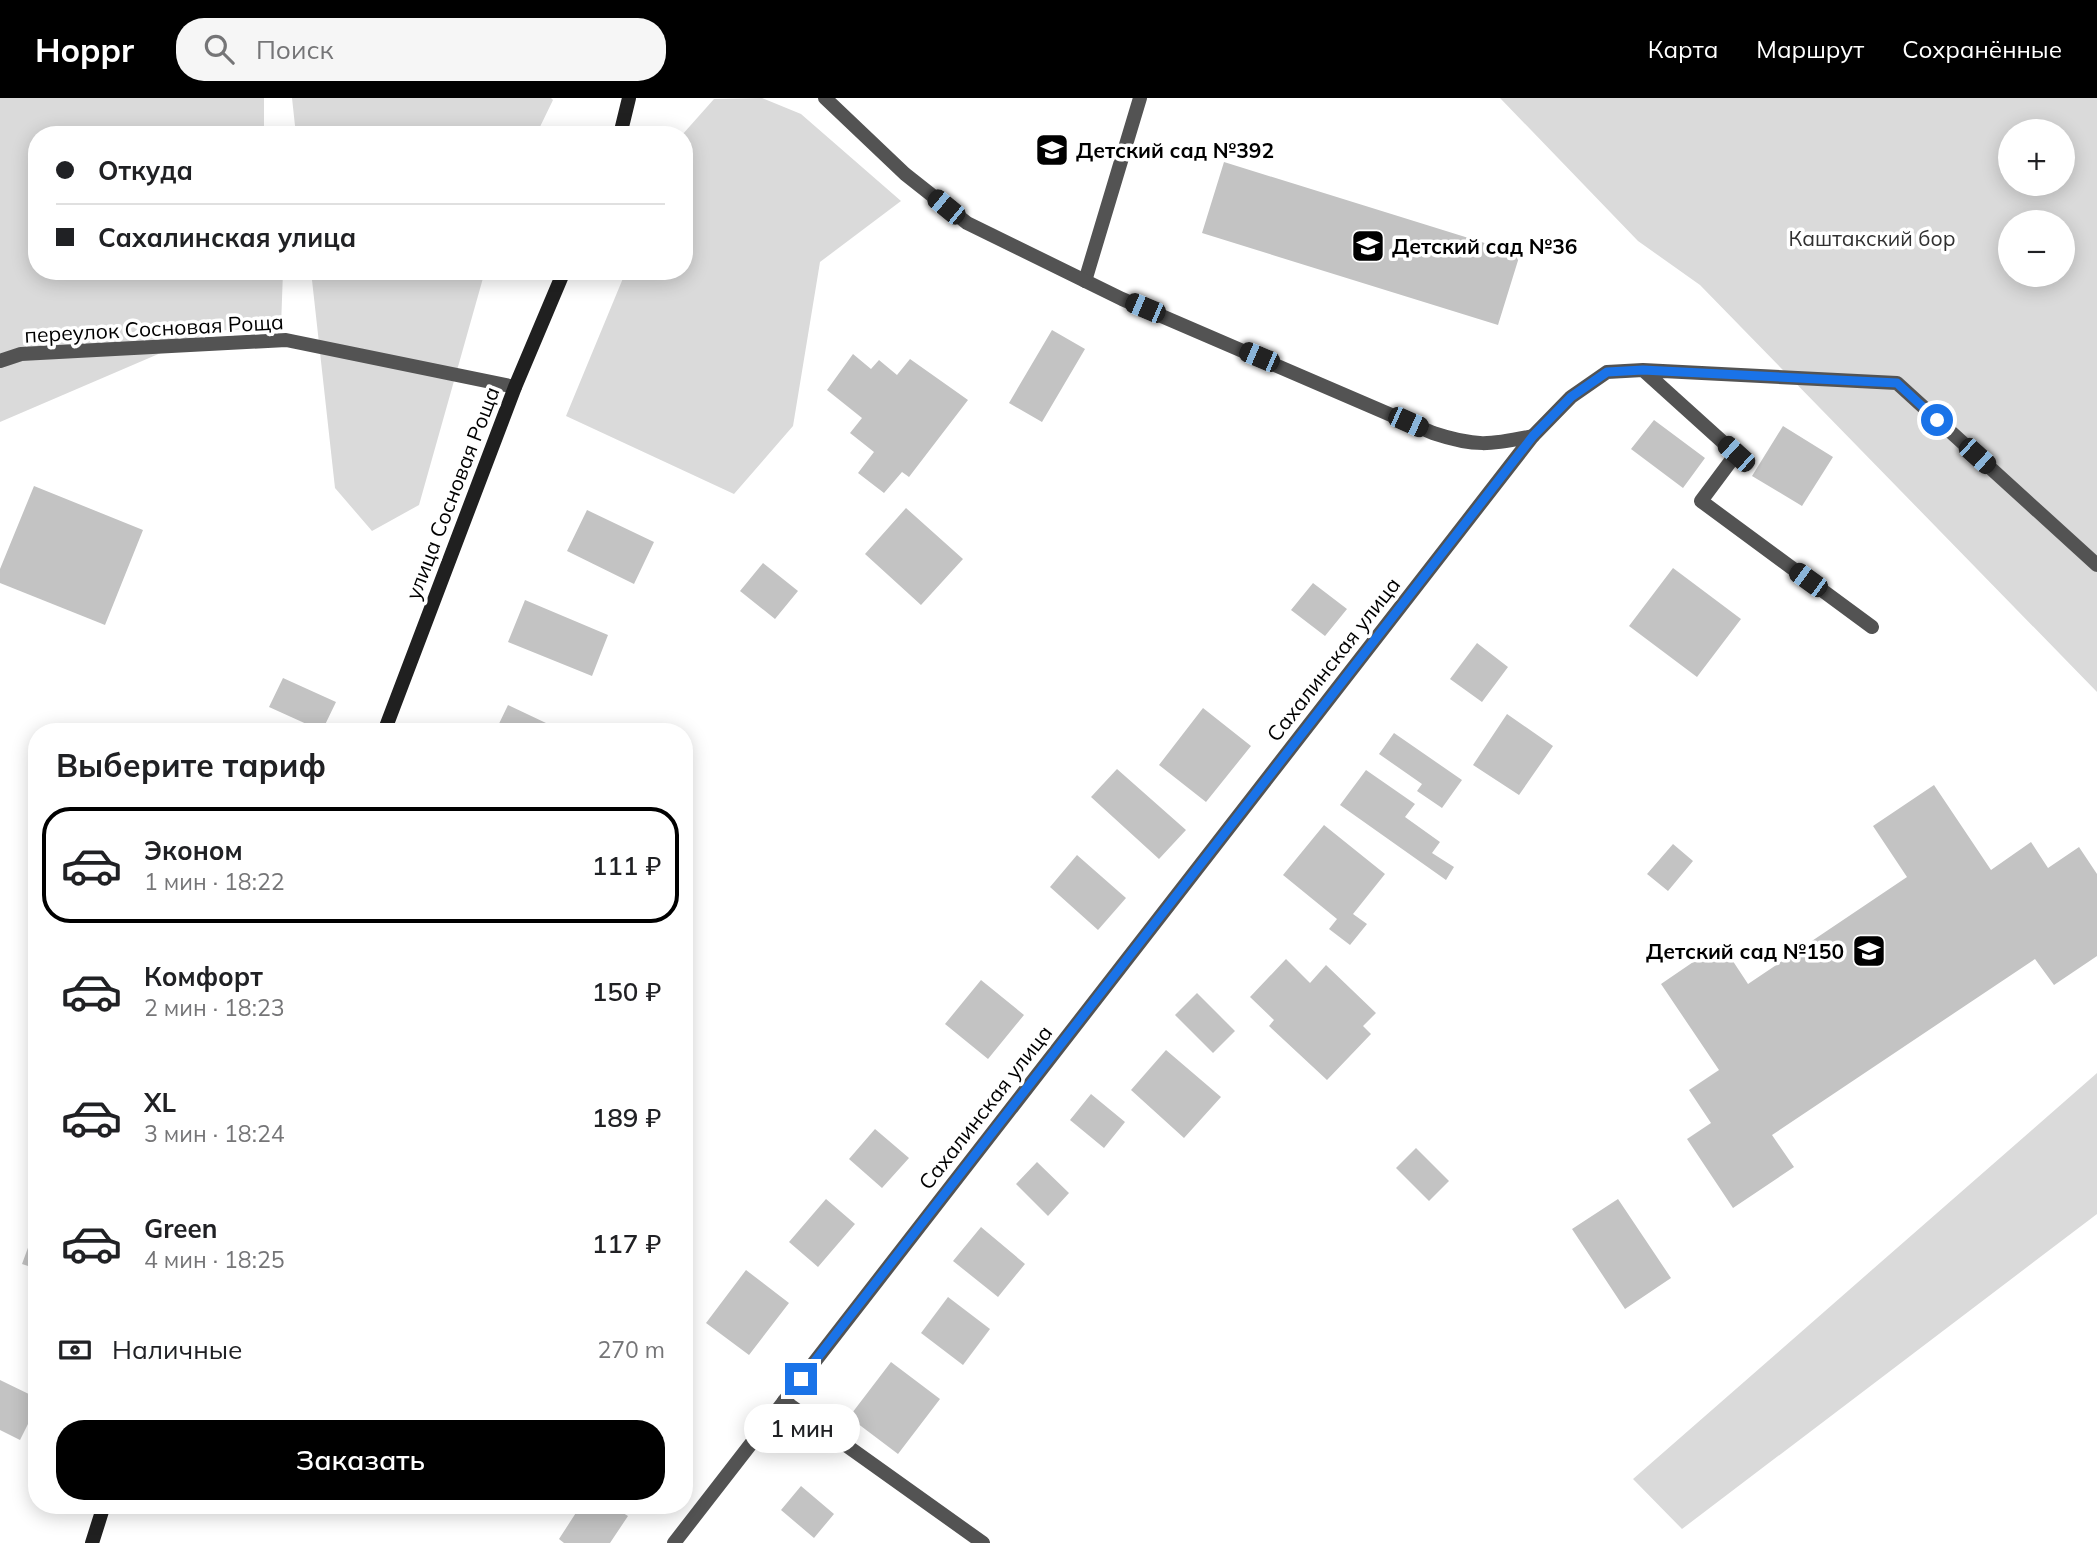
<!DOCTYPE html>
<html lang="ru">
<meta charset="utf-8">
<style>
body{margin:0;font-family:Mulish,sans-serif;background:#f6f6f6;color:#202124;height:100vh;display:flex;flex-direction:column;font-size:26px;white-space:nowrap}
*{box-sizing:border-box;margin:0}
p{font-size:23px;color:#757577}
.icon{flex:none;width:38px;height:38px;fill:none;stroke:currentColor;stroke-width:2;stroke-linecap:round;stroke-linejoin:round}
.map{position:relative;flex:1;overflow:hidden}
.details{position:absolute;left:28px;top:625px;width:665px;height:791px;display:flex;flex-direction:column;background:#fff;border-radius:28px;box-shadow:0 4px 18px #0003}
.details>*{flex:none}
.top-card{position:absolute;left:28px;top:28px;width:665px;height:154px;border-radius:28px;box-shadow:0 4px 18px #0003;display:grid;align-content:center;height:154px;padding:0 28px;background:#fff}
.controls{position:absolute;left:1998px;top:21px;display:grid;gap:14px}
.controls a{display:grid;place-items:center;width:77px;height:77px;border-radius:50%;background:#fff;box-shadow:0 4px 18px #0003;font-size:35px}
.end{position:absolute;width:32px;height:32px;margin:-16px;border:9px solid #1a73e8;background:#fff;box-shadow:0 0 0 4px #fff}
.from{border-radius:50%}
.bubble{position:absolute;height:49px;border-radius:24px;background:#fff;box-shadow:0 4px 18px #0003;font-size:23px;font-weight:600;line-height:49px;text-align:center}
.car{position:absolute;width:21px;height:42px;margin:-21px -10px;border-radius:9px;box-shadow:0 0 5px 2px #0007;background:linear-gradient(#222 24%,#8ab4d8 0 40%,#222 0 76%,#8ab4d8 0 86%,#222 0)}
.top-card b{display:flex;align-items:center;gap:24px;height:66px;font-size:26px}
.top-card b+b{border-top:2px solid #e0e0e0}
.top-card i{width:18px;height:18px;background:#202124}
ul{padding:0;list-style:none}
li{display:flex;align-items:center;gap:21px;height:116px;margin:0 14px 10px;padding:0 14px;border:4px solid transparent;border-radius:28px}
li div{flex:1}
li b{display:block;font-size:26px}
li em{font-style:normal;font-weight:600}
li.active{border-color:#000}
li>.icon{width:63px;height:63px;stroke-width:1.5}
h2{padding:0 28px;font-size:32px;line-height:84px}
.pay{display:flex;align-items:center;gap:18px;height:77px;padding:0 28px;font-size:26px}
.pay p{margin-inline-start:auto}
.primary-button{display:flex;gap:14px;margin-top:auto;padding:14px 28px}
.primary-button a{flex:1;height:80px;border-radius:28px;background:#000;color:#fff;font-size:28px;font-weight:600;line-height:80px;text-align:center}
header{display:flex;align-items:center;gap:42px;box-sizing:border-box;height:98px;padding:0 35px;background:#000;color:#fff}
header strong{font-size:33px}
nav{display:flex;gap:38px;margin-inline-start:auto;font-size:24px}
.search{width:490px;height:63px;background:#f6f6f6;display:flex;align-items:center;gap:18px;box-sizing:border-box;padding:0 24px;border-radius:28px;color:#757577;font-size:26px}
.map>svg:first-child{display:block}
.green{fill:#dadada;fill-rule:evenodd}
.building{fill:#c3c3c3}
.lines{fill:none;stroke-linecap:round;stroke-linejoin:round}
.lane{stroke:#535353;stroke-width:14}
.street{stroke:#535353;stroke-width:14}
.secondary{stroke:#202020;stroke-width:14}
.route{stroke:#1a73e8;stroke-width:9}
.labels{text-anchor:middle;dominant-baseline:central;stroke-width:7;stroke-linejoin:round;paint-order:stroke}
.poi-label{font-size:21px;font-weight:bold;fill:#000;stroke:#fff;text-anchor:start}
.park-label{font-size:21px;fill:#313131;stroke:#fff}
.street-label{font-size:21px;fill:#000;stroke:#fff}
</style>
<header>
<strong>Hoppr</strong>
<div class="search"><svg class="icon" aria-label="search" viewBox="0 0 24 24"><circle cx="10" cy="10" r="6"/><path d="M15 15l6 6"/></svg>Поиск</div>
<nav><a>Карта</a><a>Маршрут</a><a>Сохранённые</a></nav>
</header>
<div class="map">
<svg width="2097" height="1445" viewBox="0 0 2097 1445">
<rect width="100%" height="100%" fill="#fff"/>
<path class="green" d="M 0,0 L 264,0 L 264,37 L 37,37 L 37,173 L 283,173 L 281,229 L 212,233 L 0,324 Z
M 292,0 L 551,0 L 553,2 L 536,37 L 296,37 Z
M 762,0 L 801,16 L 901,103 L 820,164 L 793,328 L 734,396 L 566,318 L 626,173 L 684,173 L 682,37 L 714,1 Z
M 1500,0 L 2097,0 L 2097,594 L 1700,187 L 1638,143 ZM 2011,33 L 2063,33 L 2063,86 L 2011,86 ZM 2011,124 L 2063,124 L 2063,177 L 2011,177 Z
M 311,173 L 485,173 L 419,407 L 372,433 L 335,390 Z
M 2097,975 L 2097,1116 L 1682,1431 L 1633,1381 Z"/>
<path class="building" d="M 1224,64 L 1520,156 L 1498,227 L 1202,135 Z
M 1052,232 L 1085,251 L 1042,324 L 1009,305 Z
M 853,256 L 871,271 L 879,262 L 897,277 L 910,261 L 968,302 L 909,379 L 902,374 L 884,395 L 858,375 L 874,354 L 850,335 L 862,320 L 827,292 Z
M 1654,322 L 1705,360 L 1683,390 L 1631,351 Z
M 1783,328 L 1833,359 L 1802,408 L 1752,378 Z
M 34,388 L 143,432 L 105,527 L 0,485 L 0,471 Z
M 906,410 L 963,461 L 921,507 L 865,456 Z
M 587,412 L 654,444 L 634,486 L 567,453 Z
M 763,465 L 798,493 L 775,521 L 740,493 Z
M 1673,470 L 1741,521 L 1697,579 L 1629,528 Z
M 1313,485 L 1347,511 L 1325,538 L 1291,512 Z
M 525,502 L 608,537 L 592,578 L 508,544 Z
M 1477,545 L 1508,569 L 1482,604 L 1450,581 Z
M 283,580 L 336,604 L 322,633 L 269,609 Z
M 508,607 L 565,634 L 495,634 Z
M 1203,610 L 1251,648 L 1206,704 L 1159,667 Z
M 1507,616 L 1553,648 L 1519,697 L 1473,667 Z
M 1394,635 L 1462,682 L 1442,710 L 1417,693 L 1422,686 L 1379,656 Z
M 1117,671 L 1186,732 L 1159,761 L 1091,699 Z
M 1366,672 L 1415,706 L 1405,719 L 1440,744 L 1432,755 L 1454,769 L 1446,782 L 1340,707 Z
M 1934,687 L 1991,772 L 2031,744 L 2048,770 L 2079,749 L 2097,776 L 2097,858 L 2054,887 L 2035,861 L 1772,1037 L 1794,1069 L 1733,1110 L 1687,1041 L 1711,1025 L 1689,992 L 1719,972 L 1661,886 L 1721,845 L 1748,886 L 1907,779 L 1873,728 Z
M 1324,727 L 1385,776 L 1353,816 L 1367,826 L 1350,847 L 1329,831 L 1337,821 L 1283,777 Z
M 1673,746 L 1693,763 L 1668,793 L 1647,776 Z
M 1077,757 L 1126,800 L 1098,832 L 1050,789 Z
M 1286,861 L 1310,885 L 1326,867 L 1376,915 L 1363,928 L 1371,936 L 1327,982 L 1269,928 L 1274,922 L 1250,899 Z
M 981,882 L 1024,917 L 988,961 L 945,926 Z
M 1197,895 L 1235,933 L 1213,955 L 1175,917 Z
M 1166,952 L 1221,999 L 1184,1040 L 1131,992 Z
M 1091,996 L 1125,1024 L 1104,1050 L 1070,1022 Z
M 875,1031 L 909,1060 L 882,1090 L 849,1061 Z
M 1416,1050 L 1449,1083 L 1429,1103 L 1396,1070 Z
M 1037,1064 L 1069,1095 L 1048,1118 L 1016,1086 Z
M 826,1101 L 855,1126 L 818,1169 L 789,1144 Z
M 1618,1101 L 1671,1180 L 1625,1211 L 1572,1131 Z
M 981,1129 L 1025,1166 L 998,1199 L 953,1163 Z
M 33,1136 L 37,1137 L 37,1171 L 22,1166 Z
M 746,1172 L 789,1205 L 749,1257 L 706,1225 Z
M 948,1199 L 990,1231 L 963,1267 L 921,1235 Z
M 891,1264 L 940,1301 L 898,1356 L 849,1319 Z
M 0,1282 L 37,1300 L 37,1308 L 20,1342 L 0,1332 Z
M 801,1388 L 834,1416 L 814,1440 L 781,1412 Z
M 581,1407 L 610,1407 L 628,1418 L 610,1445 L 564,1445 L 559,1441 Z"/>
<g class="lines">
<path class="lane" d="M 1085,183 L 1140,0
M 1643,272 L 1897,285 L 2097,467
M 1533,338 L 1571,299 L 1607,274 L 1643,272 L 1736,356 L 1701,403 L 1872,529
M 784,1303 L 983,1445"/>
<path class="street" d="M 825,0 L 905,76 L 967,125 L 1122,201 L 1433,335 C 1475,349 1490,347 1533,338
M 0,263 L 21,256 L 286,242 L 515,289
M 674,1445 L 1533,338"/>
<path class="secondary" d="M 620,37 L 629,0
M 384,634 L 515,289 L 564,173
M 92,1445 L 104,1407"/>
</g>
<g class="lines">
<path class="route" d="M 801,1281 L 1533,338 L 1571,299 L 1607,274 L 1643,272 L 1897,285 L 1937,322"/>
</g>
<defs>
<symbol id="school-square" viewBox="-11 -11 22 22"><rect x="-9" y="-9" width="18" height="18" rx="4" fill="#000" stroke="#fff"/><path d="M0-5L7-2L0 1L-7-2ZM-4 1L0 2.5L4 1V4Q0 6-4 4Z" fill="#fff"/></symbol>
</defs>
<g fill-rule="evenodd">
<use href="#school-square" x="1033" y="33" width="38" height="38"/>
<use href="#school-square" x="1349" y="129" width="38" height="38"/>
<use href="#school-square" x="1850" y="834" width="38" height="38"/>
</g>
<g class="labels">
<g class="poi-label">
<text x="1076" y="52">Детский сад №392</text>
<text x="1392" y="148">Детский сад №36</text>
<text x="1844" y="853" text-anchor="end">Детский сад №150</text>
</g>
<g class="park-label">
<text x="1872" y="140">Каштакский бор</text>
</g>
<g class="street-label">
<text transform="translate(154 230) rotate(-3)">переулок Сосновая Роща</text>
<text transform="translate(452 395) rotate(-69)">улица Сосновая Роща</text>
<text transform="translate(1333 561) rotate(-52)">Сахалинская улица</text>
<text transform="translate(985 1009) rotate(-52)">Сахалинская улица</text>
</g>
</g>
</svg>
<div class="controls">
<a>+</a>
<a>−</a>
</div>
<i class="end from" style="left:1937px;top:322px"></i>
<i class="end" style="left:801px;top:1281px"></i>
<div class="bubble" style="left:744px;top:1306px;width:116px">1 мин</div>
<i class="car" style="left:946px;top:109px;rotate:309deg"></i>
<i class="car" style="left:1145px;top:210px;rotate:293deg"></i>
<i class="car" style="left:1259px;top:259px;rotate:293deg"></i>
<i class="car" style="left:1408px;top:324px;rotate:114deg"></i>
<i class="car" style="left:1736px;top:356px;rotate:312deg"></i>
<i class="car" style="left:1977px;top:358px;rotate:132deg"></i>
<i class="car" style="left:1808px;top:482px;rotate:306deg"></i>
<div class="top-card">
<b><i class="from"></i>Откуда</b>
<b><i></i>Сахалинская улица</b>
</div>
<section class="details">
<h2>Выберите тариф</h2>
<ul>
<li class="active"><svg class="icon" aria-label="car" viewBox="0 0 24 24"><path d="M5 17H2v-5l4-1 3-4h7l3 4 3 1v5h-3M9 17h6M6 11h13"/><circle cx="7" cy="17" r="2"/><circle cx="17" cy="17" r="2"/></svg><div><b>Эконом</b><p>1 мин · 18:22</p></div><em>111 ₽</em></li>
<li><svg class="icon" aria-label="car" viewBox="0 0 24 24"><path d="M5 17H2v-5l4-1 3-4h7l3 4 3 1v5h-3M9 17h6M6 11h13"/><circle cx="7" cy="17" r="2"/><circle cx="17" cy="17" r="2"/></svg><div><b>Комфорт</b><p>2 мин · 18:23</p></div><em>150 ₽</em></li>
<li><svg class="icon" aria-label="car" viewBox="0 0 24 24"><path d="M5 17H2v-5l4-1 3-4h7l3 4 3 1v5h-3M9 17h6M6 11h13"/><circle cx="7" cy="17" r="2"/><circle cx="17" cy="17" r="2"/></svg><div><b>XL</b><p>3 мин · 18:24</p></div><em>189 ₽</em></li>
<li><svg class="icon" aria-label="car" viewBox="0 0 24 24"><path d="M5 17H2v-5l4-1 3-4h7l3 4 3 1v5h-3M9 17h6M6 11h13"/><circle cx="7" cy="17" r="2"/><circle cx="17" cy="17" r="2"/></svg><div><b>Green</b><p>4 мин · 18:25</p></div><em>117 ₽</em></li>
</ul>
<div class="pay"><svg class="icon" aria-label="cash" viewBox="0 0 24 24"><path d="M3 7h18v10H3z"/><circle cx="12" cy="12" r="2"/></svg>Наличные<p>270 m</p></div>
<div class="primary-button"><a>Заказать</a></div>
</section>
</div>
